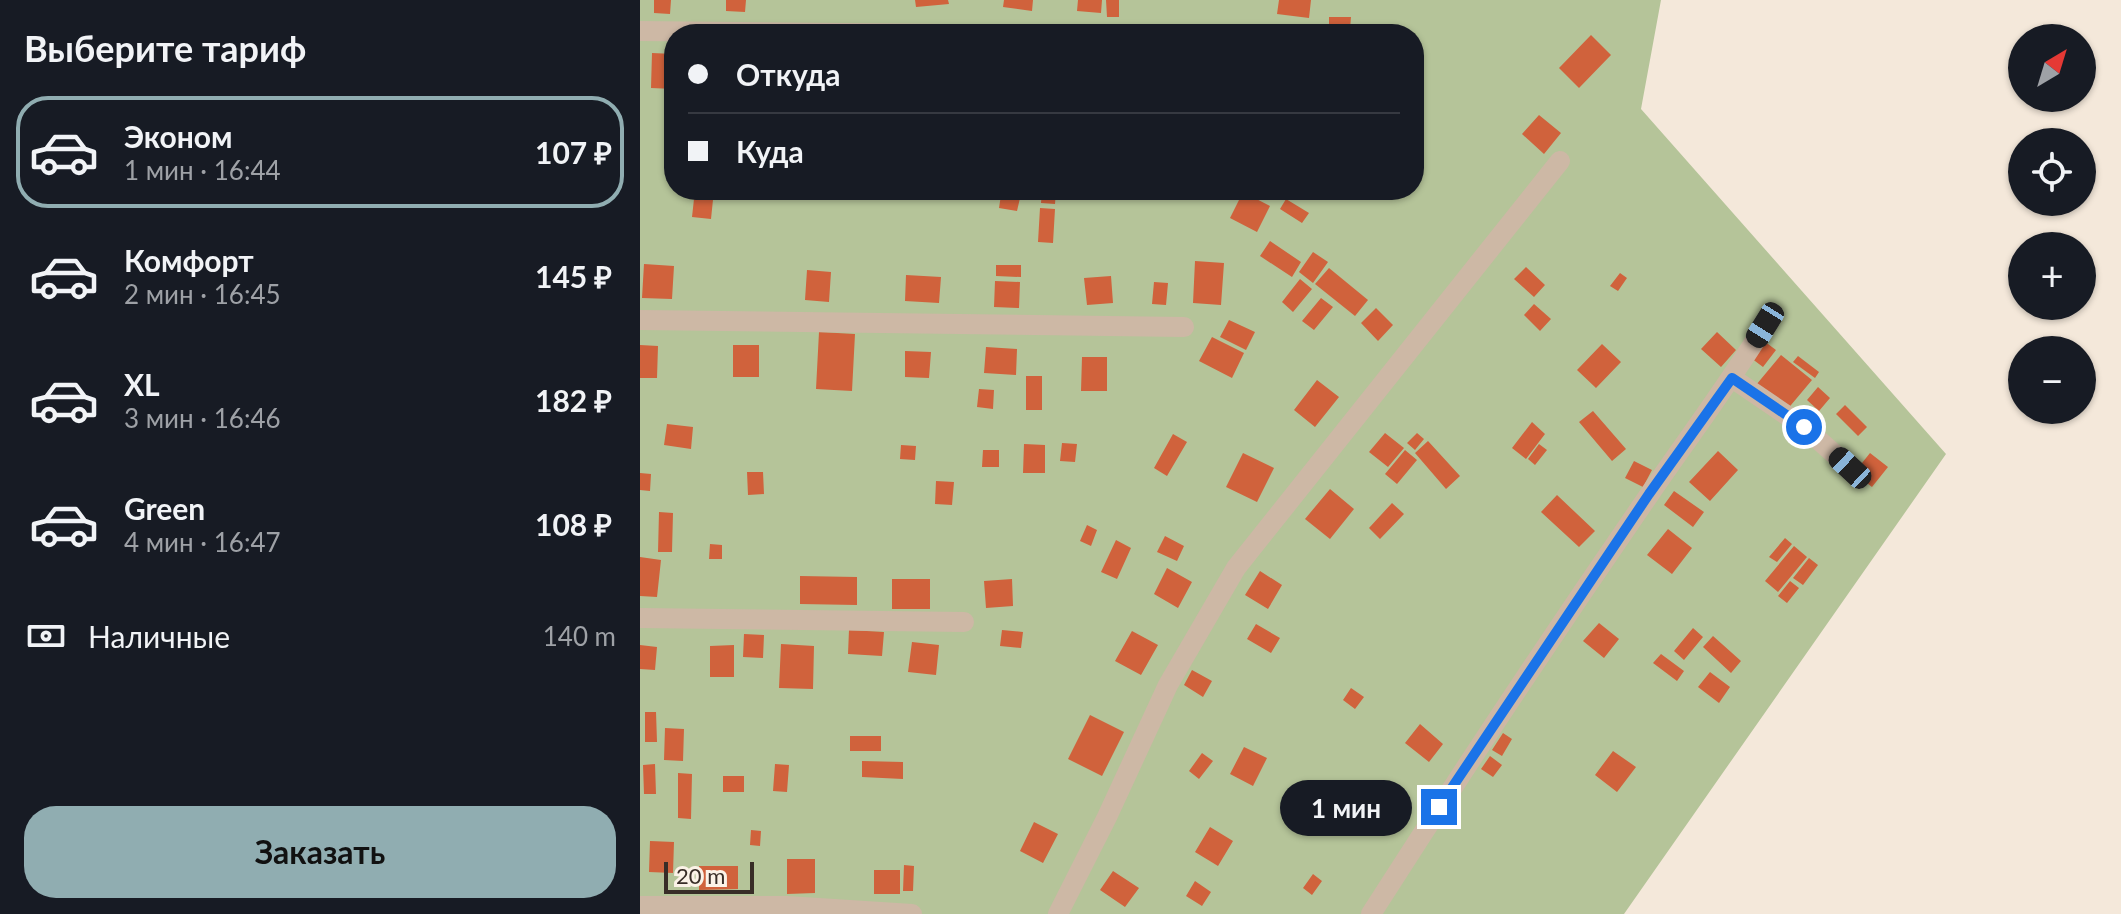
<!DOCTYPE html>
<html lang="ru">
<meta charset="utf-8">
<style>
body{margin:0;font-family:Lato,sans-serif;background:#242831;color:#f1f3f6;height:100vh;display:flex;flex-direction:column;font-size:30px;white-space:nowrap}
*{box-sizing:border-box;margin:0}
p{font-size:26px;color:#9ea1a6}
.icon{flex:none;width:44px;height:44px;fill:none;stroke:currentColor;stroke-width:2;stroke-linecap:round;stroke-linejoin:round}
.map{position:relative;flex:1;overflow:hidden}
.details{display:flex;flex-direction:column;background:#171b24;width:640px}
.details>*{flex:none}
.hud{position:absolute;left:24px;top:24px;width:760px;height:176px;border-radius:32px;box-shadow:0 2px 6px #0004;display:grid;align-content:center;height:176px;padding:0 24px;background:#171b24}
.needle{width:52px;rotate:38deg}
.controls{position:absolute;left:1368px;top:24px;display:grid;gap:16px}
.controls a{display:grid;place-items:center;width:88px;height:88px;border-radius:50%;background:#171b24;box-shadow:0 2px 6px #0004;font-size:40px}
.scale{position:absolute;left:24px;bottom:20px;width:90px;box-sizing:border-box;padding-left:8px;border:4px solid #382d27;border-top:0;font-size:22px;line-height:28px;white-space:nowrap;color:#382d27;-webkit-text-stroke:6px #fbf2e7;paint-order:stroke}
.end{position:absolute;width:36px;height:36px;margin:-18px;border:10px solid #1a73e8;background:#fff;box-shadow:0 0 0 4px #fff}
.from{border-radius:50%}
.bubble{position:absolute;height:56px;border-radius:28px;background:#171b24;box-shadow:0 2px 6px #0004;font-size:26px;font-weight:700;line-height:56px;text-align:center}
.car{position:absolute;width:24px;height:48px;margin:-24px -12px;border-radius:10px;box-shadow:0 0 6px 2px #0007;background:linear-gradient(#222 24%,#8ab4d8 0 40%,#222 0 76%,#8ab4d8 0 86%,#222 0)}
.hud b{display:flex;align-items:center;gap:28px;height:76px;font-size:30px}
.hud b+b{border-top:2px solid #363941}
.hud i{width:20px;height:20px;background:#f1f3f6}
ul{padding:0;list-style:none}
li{display:flex;align-items:center;gap:24px;height:112px;margin:0 16px 12px;padding:0 8px;border:4px solid transparent;border-radius:32px}
li div{flex:1}
li b{display:block;font-size:30px}
li em{font-style:normal;font-weight:700}
li.selected{border-color:#90adb1}
li>.icon{width:72px;height:72px;stroke-width:1.5}
h2{padding:0 24px;font-size:36px;line-height:96px}
.pay{display:flex;align-items:center;gap:20px;height:88px;padding:0 24px;font-size:30px}
.pay p{margin-inline-start:auto}
.cta{display:flex;gap:16px;margin-top:auto;padding:16px 24px}
.cta a{flex:1;height:92px;border-radius:32px;background:#90adb1;color:#111;font-size:32px;font-weight:700;line-height:92px;text-align:center}
main{display:flex;flex:1;min-height:0}
.map>svg:first-child{display:block}
.green{fill:#b5c499;fill-rule:evenodd}
.building{fill:#d0623c}
.lines{fill:none;stroke-linecap:round;stroke-linejoin:round}
.street{stroke:#cdb8a5;stroke-width:20}
.route{stroke:#1a73e8;stroke-width:10}
</style>
<main>
<section class="details">
<h2>Выберите тариф</h2>
<ul>
<li class="selected"><svg class="icon" aria-label="car" viewBox="0 0 24 24"><path d="M5 17H2v-5l4-1 3-4h7l3 4 3 1v5h-3M9 17h6M6 11h13"/><circle cx="7" cy="17" r="2"/><circle cx="17" cy="17" r="2"/></svg><div><b>Эконом</b><p>1 мин · 16:44</p></div><em>107 ₽</em></li>
<li><svg class="icon" aria-label="car" viewBox="0 0 24 24"><path d="M5 17H2v-5l4-1 3-4h7l3 4 3 1v5h-3M9 17h6M6 11h13"/><circle cx="7" cy="17" r="2"/><circle cx="17" cy="17" r="2"/></svg><div><b>Комфорт</b><p>2 мин · 16:45</p></div><em>145 ₽</em></li>
<li><svg class="icon" aria-label="car" viewBox="0 0 24 24"><path d="M5 17H2v-5l4-1 3-4h7l3 4 3 1v5h-3M9 17h6M6 11h13"/><circle cx="7" cy="17" r="2"/><circle cx="17" cy="17" r="2"/></svg><div><b>XL</b><p>3 мин · 16:46</p></div><em>182 ₽</em></li>
<li><svg class="icon" aria-label="car" viewBox="0 0 24 24"><path d="M5 17H2v-5l4-1 3-4h7l3 4 3 1v5h-3M9 17h6M6 11h13"/><circle cx="7" cy="17" r="2"/><circle cx="17" cy="17" r="2"/></svg><div><b>Green</b><p>4 мин · 16:47</p></div><em>108 ₽</em></li>
</ul>
<div class="pay"><svg class="icon" aria-label="cash" viewBox="0 0 24 24"><path d="M3 7h18v10H3z"/><circle cx="12" cy="12" r="2"/></svg>Наличные<p>140 m</p></div>
<div class="cta"><a>Заказать</a></div>
</section>
<div class="map">
<svg width="1481" height="914" viewBox="0 0 1481 914">
<rect width="100%" height="100%" fill="#f4e8da"/>
<path class="green" d="M 0,0 L 1021,0 L 1001,109 L 1306,454 L 984,914 L 0,914 ZM 34,34 L 774,34 L 774,190 L 34,190 Z"/>
<path class="building" d="M 14,0 L 31,0 L 30,14 L 14,13 Z
M 86,0 L 106,0 L 105,12 L 86,11 Z
M 275,0 L 308,0 L 309,4 L 276,7 Z
M 364,0 L 393,0 L 392,11 L 363,7 Z
M 438,0 L 462,0 L 461,13 L 437,11 Z
M 466,0 L 479,0 L 479,17 L 467,17 Z
M 639,0 L 671,0 L 669,18 L 637,14 Z
M 689,17 L 711,17 L 710,29 L 689,28 Z
M 951,35 L 971,55 L 939,88 L 919,68 Z
M 12,53 L 34,54 L 34,89 L 11,88 Z
M 899,115 L 921,133 L 904,154 L 882,134 Z
M 55,190 L 74,190 L 71,219 L 52,217 Z
M 329,190 L 357,190 L 356,200 L 329,197 Z
M 402,190 L 416,190 L 415,204 L 401,203 Z
M 603,192 L 630,206 L 617,232 L 590,218 Z
M 361,195 L 380,198 L 377,211 L 359,208 Z
M 646,199 L 669,213 L 662,223 L 640,209 Z
M 400,208 L 415,209 L 413,243 L 398,242 Z
M 630,241 L 661,262 L 652,277 L 620,256 Z
M 673,252 L 688,262 L 673,283 L 659,272 Z
M 555,261 L 584,263 L 581,305 L 553,303 Z
M 4,264 L 34,266 L 32,299 L 2,298 Z
M 356,265 L 381,265 L 381,277 L 356,276 Z
M 886,267 L 905,285 L 894,297 L 874,279 Z
M 689,268 L 728,300 L 715,316 L 675,284 Z
M 167,270 L 191,272 L 189,302 L 165,300 Z
M 980,273 L 987,278 L 978,291 L 970,286 Z
M 266,275 L 301,277 L 299,303 L 265,301 Z
M 471,276 L 473,303 L 447,305 L 444,278 Z
M 660,279 L 672,289 L 653,312 L 642,302 Z
M 355,281 L 380,282 L 379,308 L 354,307 Z
M 514,282 L 528,283 L 526,305 L 512,304 Z
M 681,298 L 693,307 L 674,330 L 662,321 Z
M 894,304 L 911,319 L 900,331 L 884,315 Z
M 736,308 L 753,325 L 738,341 L 721,323 Z
M 589,320 L 615,332 L 606,350 L 580,337 Z
M 179,332 L 215,334 L 212,391 L 176,389 Z
M 1077,332 L 1096,350 L 1081,367 L 1061,349 Z
M 572,337 L 604,353 L 592,378 L 559,361 Z
M 1124,341 L 1136,350 L 1123,367 L 1111,358 Z
M 962,344 L 981,362 L 956,388 L 937,370 Z
M 0,345 L 18,346 L 17,378 L 0,378 Z
M 93,345 L 119,345 L 119,377 L 93,377 Z
M 346,347 L 377,349 L 376,375 L 344,373 Z
M 265,351 L 291,352 L 289,378 L 265,377 Z
M 1141,355 L 1172,380 L 1146,411 L 1116,385 Z
M 1158,356 L 1179,372 L 1175,378 L 1153,362 Z
M 442,357 L 467,357 L 467,391 L 441,391 Z
M 386,376 L 402,376 L 402,410 L 386,410 Z
M 677,380 L 699,397 L 675,427 L 654,410 Z
M 1178,387 L 1190,398 L 1179,411 L 1167,400 Z
M 339,389 L 354,390 L 353,409 L 337,407 Z
M 1205,405 L 1227,427 L 1218,436 L 1196,414 Z
M 953,411 L 986,449 L 972,461 L 939,422 Z
M 892,422 L 905,434 L 886,459 L 872,448 Z
M 27,424 L 53,427 L 51,449 L 24,445 Z
M 745,433 L 764,448 L 748,467 L 729,452 Z
M 777,433 L 784,439 L 775,450 L 767,443 Z
M 533,434 L 547,442 L 527,476 L 514,468 Z
M 788,441 L 820,476 L 806,489 L 775,453 Z
M 422,443 L 437,444 L 435,462 L 420,461 Z
M 384,444 L 405,445 L 405,473 L 383,473 Z
M 899,444 L 907,450 L 895,465 L 888,459 Z
M 261,445 L 276,446 L 275,460 L 260,459 Z
M 343,450 L 359,450 L 359,467 L 342,467 Z
M 765,450 L 777,460 L 757,484 L 745,474 Z
M 1078,451 L 1098,470 L 1070,501 L 1049,482 Z
M 603,453 L 634,468 L 617,502 L 586,487 Z
M 1230,453 L 1248,467 L 1232,487 L 1214,473 Z
M 994,461 L 1012,470 L 1003,487 L 985,478 Z
M 107,472 L 123,472 L 124,494 L 108,495 Z
M 0,473 L 11,474 L 10,491 L 0,490 Z
M 296,481 L 314,482 L 312,505 L 295,504 Z
M 690,489 L 714,509 L 690,539 L 665,519 Z
M 1034,491 L 1064,512 L 1053,527 L 1024,505 Z
M 917,495 L 955,531 L 939,547 L 901,512 Z
M 752,503 L 764,514 L 740,539 L 729,528 Z
M 19,512 L 33,513 L 32,552 L 18,552 Z
M 447,525 L 457,530 L 451,546 L 440,541 Z
M 1028,529 L 1052,548 L 1032,574 L 1007,555 Z
M 525,536 L 544,546 L 537,561 L 517,552 Z
M 1145,538 L 1152,544 L 1137,562 L 1129,557 Z
M 476,540 L 491,548 L 477,579 L 461,572 Z
M 70,544 L 82,545 L 82,559 L 69,559 Z
M 1154,546 L 1167,557 L 1138,592 L 1125,581 Z
M 0,557 L 21,560 L 17,597 L 0,596 Z
M 1169,558 L 1178,565 L 1163,585 L 1153,578 Z
M 527,568 L 552,582 L 538,608 L 514,594 Z
M 620,571 L 642,585 L 628,609 L 605,595 Z
M 160,576 L 217,577 L 217,605 L 160,604 Z
M 252,579 L 290,579 L 290,609 L 252,609 Z
M 372,579 L 373,606 L 346,608 L 344,581 Z
M 1150,581 L 1159,588 L 1147,603 L 1138,596 Z
M 959,623 L 979,639 L 964,658 L 943,641 Z
M 616,624 L 640,638 L 631,653 L 607,639 Z
M 1053,628 L 1063,637 L 1044,660 L 1034,651 Z
M 209,630 L 244,632 L 242,656 L 208,654 Z
M 362,630 L 383,632 L 381,648 L 360,646 Z
M 492,631 L 518,645 L 501,675 L 475,661 Z
M 104,634 L 124,635 L 123,658 L 103,657 Z
M 1073,636 L 1101,661 L 1091,673 L 1063,647 Z
M 272,642 L 299,645 L 296,675 L 268,672 Z
M 141,644 L 174,646 L 173,689 L 139,688 Z
M 0,645 L 17,647 L 15,670 L 0,669 Z
M 94,645 L 94,677 L 70,677 L 70,646 Z
M 1021,654 L 1044,671 L 1037,681 L 1013,663 Z
M 552,670 L 572,681 L 563,697 L 544,685 Z
M 1070,672 L 1090,687 L 1079,703 L 1058,687 Z
M 711,688 L 724,697 L 715,709 L 703,700 Z
M 5,712 L 16,712 L 17,742 L 5,742 Z
M 450,715 L 484,732 L 462,776 L 428,759 Z
M 780,724 L 803,744 L 789,762 L 765,743 Z
M 25,728 L 44,729 L 43,761 L 24,760 Z
M 863,733 L 872,739 L 862,756 L 852,750 Z
M 210,736 L 241,736 L 241,751 L 210,751 Z
M 604,747 L 627,758 L 613,786 L 590,774 Z
M 973,751 L 996,767 L 977,792 L 955,775 Z
M 562,753 L 573,761 L 559,779 L 549,771 Z
M 850,756 L 862,765 L 853,777 L 841,769 Z
M 222,761 L 263,762 L 263,779 L 222,777 Z
M 15,764 L 16,794 L 4,794 L 3,765 Z
M 135,764 L 149,765 L 147,792 L 133,791 Z
M 38,773 L 52,774 L 51,819 L 38,818 Z
M 83,776 L 104,776 L 104,792 L 83,792 Z
M 394,822 L 418,834 L 403,863 L 380,851 Z
M 570,827 L 593,841 L 578,866 L 555,852 Z
M 111,830 L 121,831 L 120,846 L 110,845 Z
M 10,841 L 34,842 L 33,873 L 9,872 Z
M 147,859 L 175,859 L 175,893 L 147,894 Z
M 264,865 L 274,866 L 273,891 L 263,891 Z
M 59,866 L 98,866 L 98,889 L 59,890 Z
M 234,870 L 260,870 L 260,894 L 234,894 Z
M 473,871 L 499,888 L 485,907 L 460,890 Z
M 673,874 L 682,881 L 672,895 L 663,888 Z
M 555,881 L 571,892 L 562,906 L 546,896 Z"/>
<g class="lines">
<path class="street" d="M 0,31 L 309,34
M 0,320 L 544,327
M 1092,378 L 1164,427 L 1210,468
M 0,618 L 324,622
M 0,906 L 147,906 L 272,914
M 418,914 L 467,817 L 528,685 L 596,568 L 920,161
M 731,914 C 821,773 914,633 1009,495 C 1048,438 1089,384 1125,325"/>
</g>
<g class="lines">
<path class="route" d="M 799,807 L 1009,494 L 1092,378 L 1164,427"/>
</g>
</svg>
<div class="controls">
<a><svg class="needle" viewBox="-14 -14 28 28"><path d="M0-13l5 13h-10z" fill="#e53935"/><path d="M0 13l5-13h-10z" fill="#9ea1a6"/></svg></a>
<a><svg class="icon" aria-label="locate" viewBox="0 0 24 24"><circle cx="12" cy="12" r="6"/><path d="M12 2v4M12 18v4M2 12h4M18 12h4"/></svg></a>
<a>+</a>
<a>−</a>
</div>
<div class="scale">20 m</div>
<i class="end from" style="left:1164px;top:427px"></i>
<i class="end" style="left:799px;top:807px"></i>
<div class="bubble" style="left:640px;top:780px;width:132px">1 мин</div>
<i class="car" style="left:1125px;top:325px;rotate:212deg"></i>
<i class="car" style="left:1210px;top:468px;rotate:313deg"></i>
<div class="hud">
<b><i class="from"></i>Откуда</b>
<b><i></i>Куда</b>
</div>
</div>
</main>
